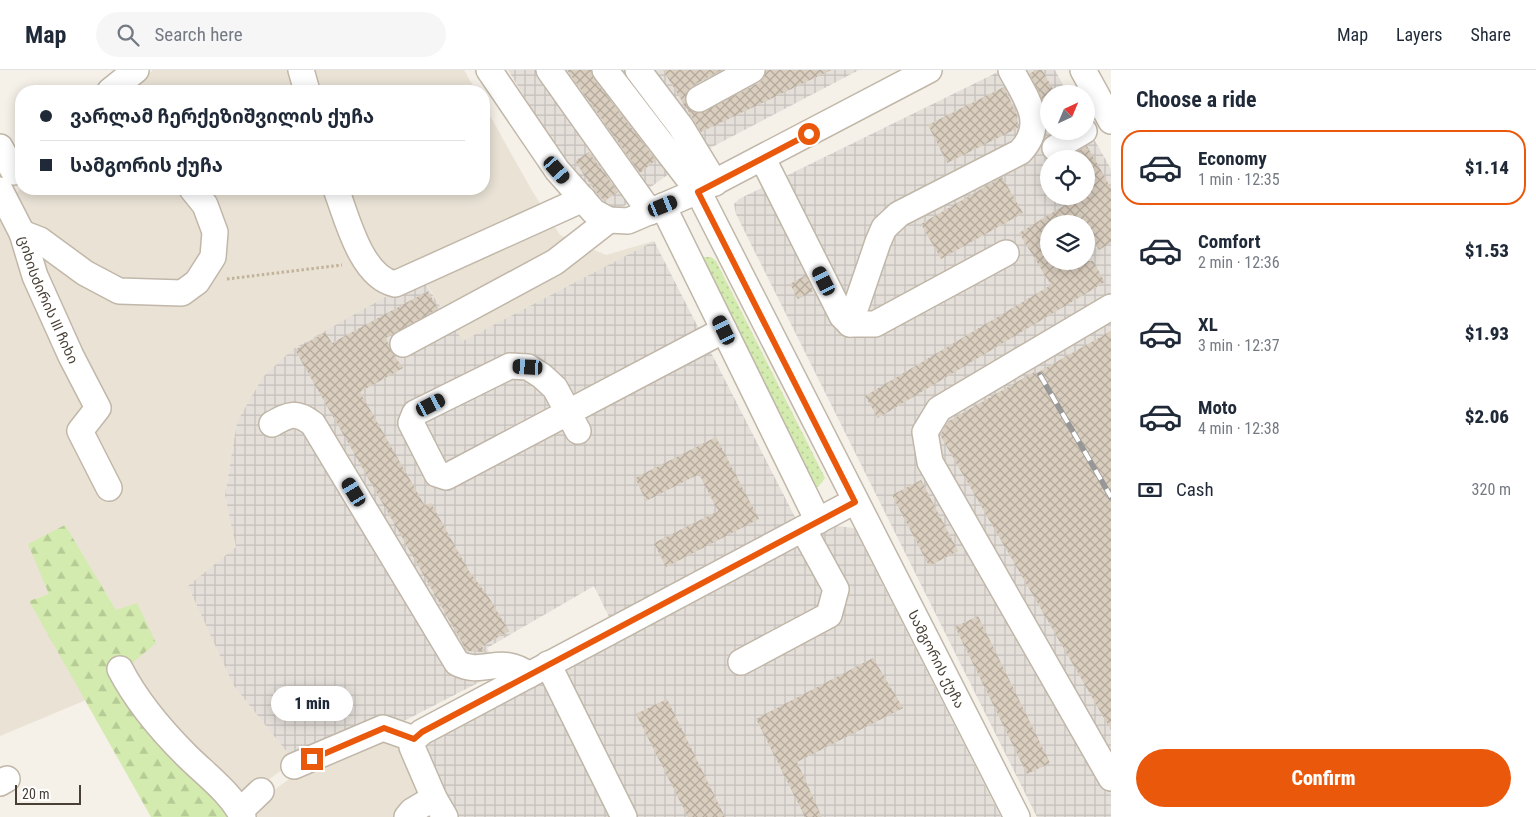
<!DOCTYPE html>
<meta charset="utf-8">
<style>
body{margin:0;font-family:"Roboto Condensed","Noto Sans Georgian",sans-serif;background:#f6f6f7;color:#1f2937;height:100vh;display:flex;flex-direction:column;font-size:19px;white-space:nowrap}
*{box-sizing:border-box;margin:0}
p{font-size:16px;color:#747a83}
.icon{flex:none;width:28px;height:28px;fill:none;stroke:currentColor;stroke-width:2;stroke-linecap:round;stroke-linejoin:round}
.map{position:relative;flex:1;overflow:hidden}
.panel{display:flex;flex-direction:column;background:#fff;width:425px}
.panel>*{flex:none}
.guide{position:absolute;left:15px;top:15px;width:475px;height:110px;border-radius:20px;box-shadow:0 2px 12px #0003;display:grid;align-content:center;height:110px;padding:0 25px;background:#fff}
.needle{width:32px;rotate:44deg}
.tools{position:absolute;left:1040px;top:15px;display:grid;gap:10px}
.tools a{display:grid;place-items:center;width:55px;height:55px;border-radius:50%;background:#fff;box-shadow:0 2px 12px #0003;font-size:25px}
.scale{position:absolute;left:15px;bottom:12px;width:66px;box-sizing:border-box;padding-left:5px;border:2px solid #484036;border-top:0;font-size:14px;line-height:18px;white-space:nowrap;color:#484036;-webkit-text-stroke:4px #fff;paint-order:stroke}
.end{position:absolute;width:22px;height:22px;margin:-11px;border:6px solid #ea580c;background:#fff;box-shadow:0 0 0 2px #fff}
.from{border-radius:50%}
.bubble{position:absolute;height:35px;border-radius:18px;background:#fff;box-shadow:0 2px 12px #0003;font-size:16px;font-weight:800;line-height:35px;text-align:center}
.car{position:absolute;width:15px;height:30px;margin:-15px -8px;border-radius:6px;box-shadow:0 0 4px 1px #0007;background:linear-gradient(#222 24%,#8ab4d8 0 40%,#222 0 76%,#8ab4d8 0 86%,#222 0)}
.guide b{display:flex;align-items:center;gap:18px;height:48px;font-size:19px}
.guide b+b{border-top:1px solid #e0e1e3}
.guide i{width:12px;height:12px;background:#1f2937}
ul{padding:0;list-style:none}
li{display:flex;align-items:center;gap:15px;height:75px;margin:0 10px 8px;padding:0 15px;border:2px solid transparent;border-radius:20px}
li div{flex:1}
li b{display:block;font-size:19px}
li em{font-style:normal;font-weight:800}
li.active{border-color:#ea580c}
li>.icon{width:45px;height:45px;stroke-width:1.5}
h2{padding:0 25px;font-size:22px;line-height:60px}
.pay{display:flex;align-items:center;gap:12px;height:55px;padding:0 25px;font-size:19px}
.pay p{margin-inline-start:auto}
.cta{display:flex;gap:10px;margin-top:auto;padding:10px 25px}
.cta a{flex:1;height:58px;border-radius:30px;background:#ea580c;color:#fff;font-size:20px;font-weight:800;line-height:58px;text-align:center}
header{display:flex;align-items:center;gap:30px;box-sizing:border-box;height:70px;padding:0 25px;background:#fff;border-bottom:1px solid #e0e1e3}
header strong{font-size:24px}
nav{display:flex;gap:28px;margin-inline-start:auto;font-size:18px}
.search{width:350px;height:45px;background:#f6f6f7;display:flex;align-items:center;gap:12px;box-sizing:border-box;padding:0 18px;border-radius:28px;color:#747a83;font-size:19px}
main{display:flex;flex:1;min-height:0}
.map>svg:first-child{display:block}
.residential{fill:#e9e2d5}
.industrial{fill:url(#industrial-grid);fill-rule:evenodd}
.grass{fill:url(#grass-dots)}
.forest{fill:url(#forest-firs)}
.building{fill:url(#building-cross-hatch)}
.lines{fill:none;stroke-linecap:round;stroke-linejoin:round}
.minor-casing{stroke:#c1b7a9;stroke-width:28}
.path{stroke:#c3b29a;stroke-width:3;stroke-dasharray:2.5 2.5;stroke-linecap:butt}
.minor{stroke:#fff;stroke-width:25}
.rail-casing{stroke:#979797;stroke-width:5.5}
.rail{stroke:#fff;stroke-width:4;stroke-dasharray:11;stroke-linecap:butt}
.route{stroke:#ea580c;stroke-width:6}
.labels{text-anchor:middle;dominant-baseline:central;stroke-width:4.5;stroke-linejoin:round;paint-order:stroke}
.street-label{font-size:14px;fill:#484036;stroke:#fff}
</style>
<header>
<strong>Map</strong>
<div class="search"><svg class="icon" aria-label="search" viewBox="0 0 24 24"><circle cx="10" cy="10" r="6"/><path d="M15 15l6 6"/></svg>Search here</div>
<nav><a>Map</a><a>Layers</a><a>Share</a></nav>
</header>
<main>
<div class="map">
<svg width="1111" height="747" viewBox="0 0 1111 747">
<defs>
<pattern id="industrial-grid" width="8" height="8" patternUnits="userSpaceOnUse" patternTransform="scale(1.25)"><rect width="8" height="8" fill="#e4dfd9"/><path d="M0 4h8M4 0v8" fill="none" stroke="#c5c0bb"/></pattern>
<pattern id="grass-dots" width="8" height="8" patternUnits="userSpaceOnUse" patternTransform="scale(1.25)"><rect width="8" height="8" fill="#d3ebae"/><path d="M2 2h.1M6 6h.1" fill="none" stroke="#b7cb96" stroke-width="1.8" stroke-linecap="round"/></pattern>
<pattern id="forest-firs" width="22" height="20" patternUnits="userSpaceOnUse" patternTransform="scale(1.25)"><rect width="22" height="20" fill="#d3ebae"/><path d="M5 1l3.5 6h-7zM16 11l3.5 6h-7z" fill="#b7cb96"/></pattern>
<pattern id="building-cross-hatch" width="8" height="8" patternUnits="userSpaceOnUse" patternTransform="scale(1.25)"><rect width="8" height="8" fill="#dacebf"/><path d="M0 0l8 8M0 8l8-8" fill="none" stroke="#b3a99c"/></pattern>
</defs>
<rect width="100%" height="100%" fill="#f5f0e8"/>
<path class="residential" d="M 153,0 L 464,0 L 476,21 L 129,21 Z
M 484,35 L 531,119 L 560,165 L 606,185 L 654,171 L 463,272 L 422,207 L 237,352 L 225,425 L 237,477 L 234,616 L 294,691 L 226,741 L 132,638 L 116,540 L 65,456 L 49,524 L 29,531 L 86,630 L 0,666 L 0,140 L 21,118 L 484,119 Z
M 385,664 L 399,671 L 438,747 L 255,747 L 253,743 L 265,727 L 300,701 Z"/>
<path class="industrial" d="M 508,0 L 859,0 L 691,88 L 623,137 L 602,138 L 588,132 Z
M 1002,0 L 1055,0 L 1068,24 L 1049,24 L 1049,61 L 1086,61 L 1086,55 L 1111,99 L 1111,747 L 1037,747 L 736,144 L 734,134 L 739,129 ZM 1049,89 L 1086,89 L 1086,126 L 1049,126 ZM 1049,154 L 1086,154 L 1086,191 L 1049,191 Z
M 654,171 L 796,449 L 610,549 L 594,516 L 487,578 L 499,602 L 402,652 L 294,691 L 234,616 L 188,516 L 236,477 L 225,425 L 237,352 L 263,307 L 293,279 L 421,207 L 463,271 Z
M 837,456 L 854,458 L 1001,747 L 450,747 L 419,676 Z"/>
<path class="grass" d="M 704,187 L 711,187 L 716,191 L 825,408 L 818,417 L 813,417 L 701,192 Z"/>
<path class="forest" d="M 65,455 L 116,540 L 137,533 L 156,573 L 118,605 L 230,747 L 151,747 L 29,531 L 49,524 L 28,474 Z"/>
<path class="building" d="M 567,0 L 591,0 L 594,9 L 656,90 L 640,103 Z
M 663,0 L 722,0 L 692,16 L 687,22 L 685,29 L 687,36 L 692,41 L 699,43 L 759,13 L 764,7 L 766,0 L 831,0 L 701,62 Z
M 1036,0 L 1042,0 L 1056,24 L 1049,24 L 1049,43 L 1046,44 L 1041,26 L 1029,4 Z
M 1004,17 L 1017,45 L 1018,58 L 947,93 L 928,55 Z
M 1087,76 L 1111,118 L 1111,173 L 1099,180 L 1086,154 L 1049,154 L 1049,191 L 1093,191 L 1105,212 L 878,348 L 865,326 L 1051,215 L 1019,163 L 1080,126 L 1088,126 L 1086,89 L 1066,88 Z
M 589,82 L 618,122 L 604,131 L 595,121 L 575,91 Z
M 1002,107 L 1023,143 L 941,189 L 921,154 Z
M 806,205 L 813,221 L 798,229 L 790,214 Z
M 428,221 L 438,239 L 386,268 L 391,281 L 403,298 L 360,322 L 425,436 L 431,433 L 469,501 L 488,526 L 509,561 L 482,576 L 485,582 L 467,581 L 295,280 L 325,262 L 332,273 Z
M 1111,261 L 1111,660 L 940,365 L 949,351 L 1034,302 L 1035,304 Z
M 716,367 L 759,449 L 666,497 L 654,473 L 718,441 L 699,404 L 646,431 L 635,408 Z
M 921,410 L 958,481 L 929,496 L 892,425 Z
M 978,546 L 1050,693 L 1027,704 L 955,557 Z
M 873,588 L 903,638 L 797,692 L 822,747 L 805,747 L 756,649 Z
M 667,629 L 725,747 L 688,747 L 636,644 Z"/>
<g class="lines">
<defs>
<g id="minor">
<path d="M 301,0 L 307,21"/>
<path d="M 489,0 L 557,100 L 594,142 L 609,150 L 628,151 L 698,121 L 929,0"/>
<path d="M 549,0 L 650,142"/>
<path id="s1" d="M 605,0 L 698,121 L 1017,747"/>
<path d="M 638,0 L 681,57 L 715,113"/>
<path d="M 1083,0 L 1111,51"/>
<path d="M 110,21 L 136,0"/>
<path d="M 699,29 L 752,0"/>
<path d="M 0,77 L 14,102"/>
<path d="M 1055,78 L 1084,61"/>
<path d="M 763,89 L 842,246 L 850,254 L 875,254 L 1006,183"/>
<path d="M 336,119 C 347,148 361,207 395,214 L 583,129"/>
<path id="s2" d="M 0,120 L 22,163 L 35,206 L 71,286 L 98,338 L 80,361 L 109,418"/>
<path d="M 663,136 L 818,451"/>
<path d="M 22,163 L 40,170 L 85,203 L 119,221 L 182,223 L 197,212 L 213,187 L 215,162 L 205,135 L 192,119"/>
<path d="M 1111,237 L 939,339 L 925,362 L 930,392 L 1111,708"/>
<path d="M 850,254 L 878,172 L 884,158 L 899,144 L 1020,82 C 1047,54 1026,28 1011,0"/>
<path d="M 403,274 L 555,192 L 609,150"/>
<path d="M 272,354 C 290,344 296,341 313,354 L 457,593 C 484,607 500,583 529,605"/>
<path d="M 578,361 L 555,318 L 542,306 L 528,297 L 510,296 L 415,343 L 411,353 L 437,404 L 446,407 L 724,260"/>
<path d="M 741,592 L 829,545 L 836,519 L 803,459"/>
<path d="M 548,594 L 624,747"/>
<path d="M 120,599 C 136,630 161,660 186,685 C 206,705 229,721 243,747"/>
<path d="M 294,696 L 383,658 L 414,669"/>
<path d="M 0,713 L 7,709"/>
<path d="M 240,741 L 261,721"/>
<path d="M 407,747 L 412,741 L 434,728"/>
<path d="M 445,747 L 434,728 L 412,677 L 414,669 L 422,662 L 855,431"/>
</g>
</defs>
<use href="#minor" class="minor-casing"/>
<path class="path" d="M 227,209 L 342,195"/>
<use href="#minor" class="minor"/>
<defs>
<path id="rail" d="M 1040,305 L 1111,427"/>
</defs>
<use href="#rail" class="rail-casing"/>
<use href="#rail" class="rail"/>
</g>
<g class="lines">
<path class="route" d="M 312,689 L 384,658 L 414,669 L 422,662 L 855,432 L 698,122 L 809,64"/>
</g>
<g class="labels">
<g class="street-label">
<text stroke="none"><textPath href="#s2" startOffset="120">ციხისძირის III ჩიხი</textPath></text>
<text stroke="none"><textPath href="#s1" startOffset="678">სამგორის ქუჩა</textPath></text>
</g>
</g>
</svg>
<div class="tools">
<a><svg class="needle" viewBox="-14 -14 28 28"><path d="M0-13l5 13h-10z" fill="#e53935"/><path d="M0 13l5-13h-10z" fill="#747a83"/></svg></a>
<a><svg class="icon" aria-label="locate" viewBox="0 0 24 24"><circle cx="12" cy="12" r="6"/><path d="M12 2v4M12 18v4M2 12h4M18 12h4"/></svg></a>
<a><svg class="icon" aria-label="layers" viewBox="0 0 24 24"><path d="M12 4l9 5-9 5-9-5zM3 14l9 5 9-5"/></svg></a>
</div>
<div class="scale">20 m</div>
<i class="end from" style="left:809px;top:64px"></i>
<i class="end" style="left:312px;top:689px"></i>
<div class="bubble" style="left:271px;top:616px;width:82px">1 min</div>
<i class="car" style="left:557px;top:100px;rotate:139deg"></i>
<i class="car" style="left:663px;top:136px;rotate:68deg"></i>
<i class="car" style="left:824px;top:211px;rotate:333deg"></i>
<i class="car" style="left:724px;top:260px;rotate:334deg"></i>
<i class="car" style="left:528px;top:297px;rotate:273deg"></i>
<i class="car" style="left:431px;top:335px;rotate:63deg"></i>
<i class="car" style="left:354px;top:422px;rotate:329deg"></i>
<div class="guide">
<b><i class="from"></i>ვარლამ ჩერქეზიშვილის ქუჩა</b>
<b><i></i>სამგორის ქუჩა</b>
</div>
</div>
<section class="panel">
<h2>Choose a ride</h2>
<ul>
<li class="active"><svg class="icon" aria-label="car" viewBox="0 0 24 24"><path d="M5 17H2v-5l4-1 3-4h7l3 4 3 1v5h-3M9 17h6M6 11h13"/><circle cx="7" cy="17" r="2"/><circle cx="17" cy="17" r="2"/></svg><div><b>Economy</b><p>1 min · 12:35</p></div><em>$1.14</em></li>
<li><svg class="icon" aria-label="car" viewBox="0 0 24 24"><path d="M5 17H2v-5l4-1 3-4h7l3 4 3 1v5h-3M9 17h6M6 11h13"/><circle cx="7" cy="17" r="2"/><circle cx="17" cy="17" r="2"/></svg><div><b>Comfort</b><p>2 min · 12:36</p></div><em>$1.53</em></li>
<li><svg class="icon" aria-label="car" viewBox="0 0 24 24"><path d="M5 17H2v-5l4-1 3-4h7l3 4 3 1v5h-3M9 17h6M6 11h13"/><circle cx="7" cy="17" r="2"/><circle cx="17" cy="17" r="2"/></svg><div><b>XL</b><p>3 min · 12:37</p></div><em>$1.93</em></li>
<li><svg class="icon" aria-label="car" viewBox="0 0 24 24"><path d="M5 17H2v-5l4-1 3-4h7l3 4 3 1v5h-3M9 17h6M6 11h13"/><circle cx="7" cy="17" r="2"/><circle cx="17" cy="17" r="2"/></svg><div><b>Moto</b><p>4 min · 12:38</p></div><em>$2.06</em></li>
</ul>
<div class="pay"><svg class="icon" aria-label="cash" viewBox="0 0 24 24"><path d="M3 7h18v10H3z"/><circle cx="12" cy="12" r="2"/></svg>Cash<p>320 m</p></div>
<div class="cta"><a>Confirm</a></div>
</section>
</main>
